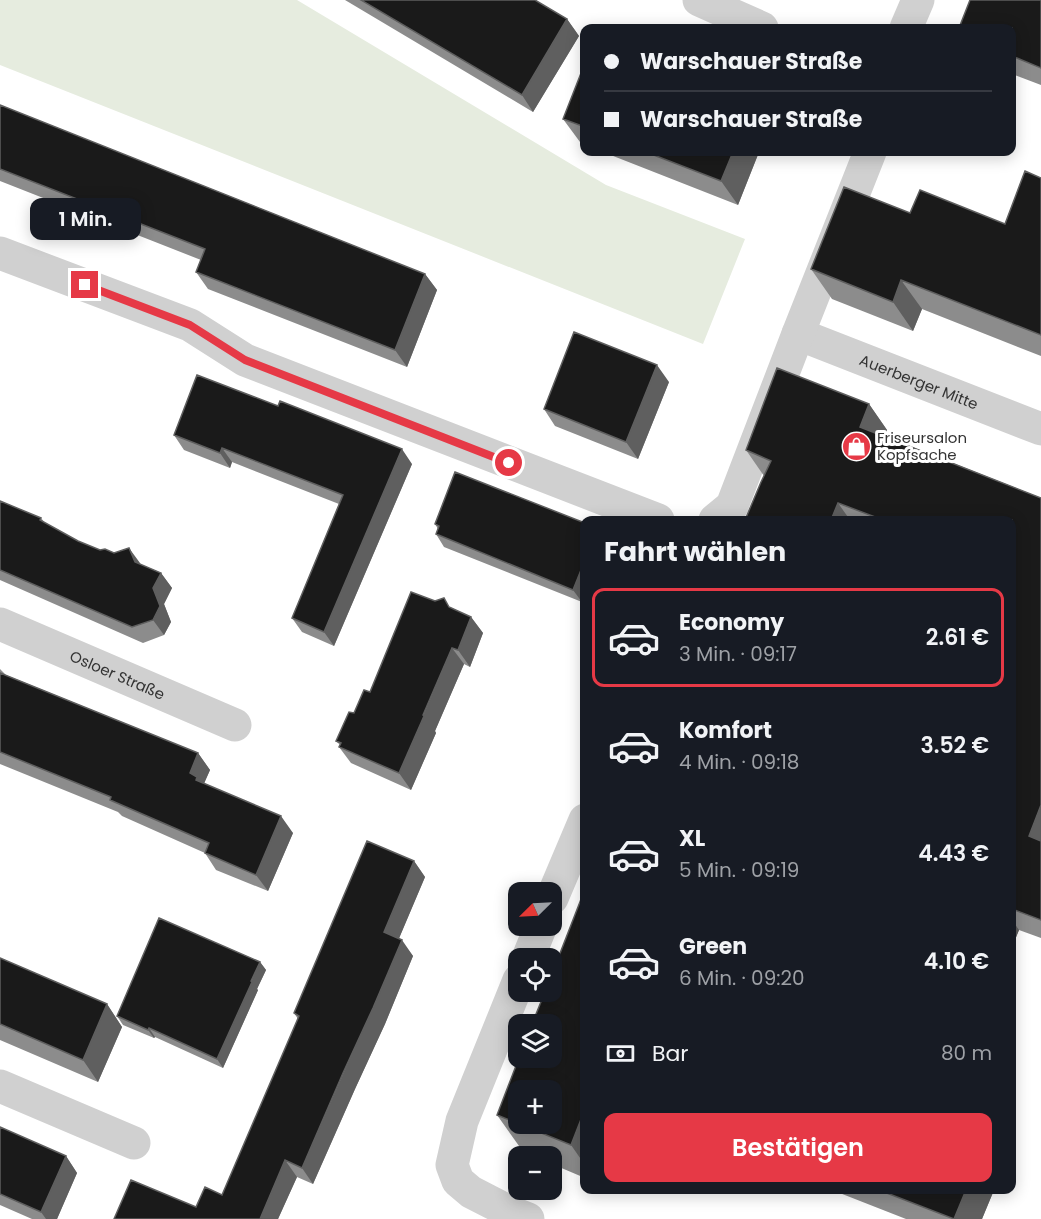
<!DOCTYPE html>
<html lang="de">
<meta charset="utf-8">
<style>
body{margin:0;font-family:Poppins,sans-serif;background:#20242c;color:#f1f3f6;height:100vh;display:flex;flex-direction:column;font-size:22px;white-space:nowrap}
*{box-sizing:border-box;margin:0}
p{font-size:20px;color:#9ea1a6}
.icon{flex:none;width:33px;height:33px;fill:none;stroke:currentColor;stroke-width:2;stroke-linecap:round;stroke-linejoin:round}
.map{position:relative;flex:1;overflow:hidden}
.sheet{position:absolute;left:580px;top:516px;width:436px;height:678px;display:flex;flex-direction:column;background:#171b24;border-radius:12px;box-shadow:0 3px 15px #0003}
.sheet>*{flex:none}
.top-card{position:absolute;left:580px;top:24px;width:436px;height:132px;border-radius:12px;box-shadow:0 3px 15px #0003;display:grid;align-content:center;height:132px;padding:0 24px;background:#171b24}
.needle{width:39px;rotate:246deg}
.tools{position:absolute;left:508px;top:882px;display:grid;gap:12px}
.tools a{display:grid;place-items:center;width:54px;height:54px;border-radius:12px;background:#171b24;box-shadow:0 3px 15px #0003;font-size:30px}
.end{position:absolute;width:27px;height:27px;margin:-14px;border:8px solid #e63946;background:#fff;box-shadow:0 0 0 3px #fff}
.from{border-radius:50%}
.bubble{position:absolute;height:42px;border-radius:12px;background:#171b24;box-shadow:0 3px 15px #0003;font-size:20px;font-weight:600;line-height:42px;text-align:center}
.top-card b{display:flex;align-items:center;gap:21px;height:57px;font-size:22px}
.top-card b+b{border-top:2px solid #363941}
.top-card i{width:15px;height:15px;background:#f1f3f6}
ul{padding:0;list-style:none}
li{display:flex;align-items:center;gap:18px;height:99px;margin:0 12px 9px;padding:0 12px;border:3px solid transparent;border-radius:12px}
li div{flex:1}
li b{display:block;font-size:22px}
li em{font-style:normal;font-weight:600}
li.current{border-color:#e63946}
li>.icon{width:54px;height:54px;stroke-width:1.5}
h2{padding:0 24px;font-size:27px;line-height:72px}
.pay{display:flex;align-items:center;gap:15px;height:66px;padding:0 24px;font-size:22px}
.pay p{margin-inline-start:auto}
.action{display:flex;gap:12px;margin-top:auto;padding:12px 24px}
.action a{flex:1;height:69px;border-radius:12px;background:#e63946;color:#fff;font-size:24px;font-weight:600;line-height:69px;text-align:center}
.map>svg:first-child{display:block}
.green{fill:#e6ecdf}
.lines{fill:none;stroke-linecap:round;stroke-linejoin:round}
.minor{stroke:#d0d0d0;stroke-width:33}
.wall{fill:#8c8c8c}
.shaded-wall{fill:#5f5f5f}
.building{fill:#1a1a1a;stroke:#5f5f5f;stroke-width:1.5;fill-rule:evenodd}
.route{stroke:#e63946;stroke-width:8}
.labels{text-anchor:middle;dominant-baseline:central;stroke-width:6;stroke-linejoin:round;paint-order:stroke}
.street-label{font-size:15px;fill:#333;stroke:#fff}
.poi-label{font-size:15px;fill:#333;stroke:#fff;text-anchor:start}
</style>
<div class="map">
<svg width="1041" height="1219" viewBox="0 0 1041 1219">
<rect width="100%" height="100%" fill="#fff"/>
<path class="green" d="M 0,0 L 297,0 L 606,185 L 745,239 L 703,344 L 0,65 Z"/>
<g class="lines">
<g class="minor">
<path d="M 699,0 L 762,28"/>
<path d="M 906,28 L 918,0"/>
<path d="M 0,253 L 190,325 L 245,360 L 658,520"/>
<path id="s1" d="M 798,334 L 1041,429"/>
<path d="M 715,520 L 732,506 L 798,334 L 870,152"/>
<path id="s2" d="M 0,624 L 235,725"/>
<path d="M 552,898 L 585,820"/>
<path d="M 528,958 L 541,926"/>
<path d="M 519,980 L 462,1121 L 452,1165 L 458,1181 L 471,1192 L 510,1212 L 528,1219"/>
<path d="M 0,1086 L 134,1143"/>
</g>
</g>
<path class="wall" d="M 345,0 L 535,0 L 567,19 L 579,36 L 533,112 Z
M 1041,0 L 1041,85 L 1012,74 L 1012,28 Z
M 585,63 L 585,144 L 580,142 L 563,119 Z
M 0,105 L 425,274 L 437,290 L 407,367 L 208,289 L 196,272 L 201,260 L 0,181 Z
M 603,152 L 759,152 L 738,205 Z
M 1041,178 L 1041,356 L 922,309 L 913,331 L 832,299 L 811,269 L 910,213 L 1005,224 Z
M 669,382 L 638,459 L 555,426 L 544,409 Z
M 869,404 L 887,430 L 885,436 L 1041,498 L 1041,938 L 1019,930 L 1012,947 L 1012,520 L 745,520 L 764,476 L 746,450 Z
M 174,435 L 412,464 L 334,646 L 302,632 L 292,618 L 339,504 L 232,462 L 230,468 L 184,450 Z
M 0,501 L 41,518 L 45,523 L 78,541 L 100,550 L 114,553 L 161,573 L 172,588 L 164,604 L 171,622 L 164,635 L 143,643 L 0,580 Z
M 585,523 L 582,602 L 444,547 L 436,534 L 438,529 L 435,524 Z
M 450,607 L 471,617 L 483,633 L 470,667 L 464,664 L 435,731 L 436,733 L 411,790 L 351,763 L 339,747 L 340,745 L 336,741 L 354,713 L 370,692 Z
M 0,669 L 6,675 L 198,753 L 210,770 L 204,783 L 293,833 L 268,891 L 216,870 L 205,853 L 122,816 L 118,812 L 0,764 Z
M 414,861 L 425,877 L 399,938 L 413,956 L 385,1024 L 355,1089 L 313,1184 L 297,1177 L 278,1219 L 114,1219 L 196,1207 L 222,1195 L 298,1019 L 294,1013 Z
M 585,889 L 585,1178 L 552,1164 L 552,1156 L 532,1156 L 524,1153 L 497,1115 Z
M 0,958 L 107,1004 L 122,1027 L 98,1082 L 0,1040 Z
M 260,962 L 266,970 L 257,989 L 258,990 L 223,1068 L 155,1037 L 154,1038 L 123,1025 L 117,1016 Z
M 0,1127 L 66,1156 L 77,1173 L 57,1219 L 32,1219 L 0,1205 Z
M 832,1190 L 994,1190 L 982,1219 L 906,1219 Z"/>
<path class="shaded-wall" d="M 567,19 L 579,36 L 533,112 L 522,95 Z
M 733,152 L 759,152 L 738,205 L 721,181 Z
M 425,274 L 437,290 L 407,367 L 395,350 Z
M 901,280 L 922,309 L 913,331 L 893,302 Z
M 657,365 L 669,382 L 638,459 L 626,442 Z
M 869,404 L 887,430 L 878,452 L 860,427 Z
M 222,448 L 232,462 L 230,468 L 220,453 Z
M 402,449 L 412,464 L 334,646 L 324,632 Z
M 838,503 L 850,520 L 831,520 Z
M 129,548 L 140,563 L 146,577 L 135,562 Z
M 585,560 L 585,594 L 582,602 L 573,590 Z
M 161,573 L 172,588 L 164,604 L 171,622 L 164,635 L 153,620 L 153,588 Z
M 471,617 L 483,633 L 470,667 L 458,650 Z
M 452,648 L 464,664 L 435,731 L 436,733 L 411,790 L 399,773 Z
M 198,753 L 210,770 L 203,786 L 209,793 L 190,773 Z
M 1041,805 L 1041,853 L 1029,836 Z
M 281,816 L 293,833 L 268,891 L 256,875 Z
M 414,861 L 425,877 L 395,948 L 384,932 Z
M 1012,920 L 1019,930 L 1012,947 Z
M 402,940 L 413,956 L 385,1024 L 355,1089 L 313,1184 L 302,1168 Z
M 260,962 L 266,970 L 257,989 L 258,990 L 223,1068 L 217,1059 Z
M 107,1004 L 122,1027 L 98,1082 L 83,1060 Z
M 149,1028 L 155,1037 L 154,1038 L 148,1030 Z
M 585,1109 L 585,1165 L 571,1145 Z
M 66,1156 L 77,1173 L 57,1219 L 46,1219 L 41,1212 Z
M 285,1160 L 297,1177 L 278,1219 L 260,1219 Z
M 966,1190 L 994,1190 L 982,1219 L 954,1219 Z"/>
<path class="building" d="M 361,0 L 535,0 L 567,19 L 522,95 Z
M 970,0 L 1041,0 L 1041,68 L 1012,56 L 1012,28 L 959,28 Z
M 585,63 L 585,127 L 563,119 Z
M 0,105 L 425,274 L 395,350 L 196,272 L 205,249 L 0,169 Z
M 646,152 L 733,152 L 721,181 Z
M 1025,171 L 1041,178 L 1041,335 L 901,280 L 893,302 L 811,269 L 844,187 L 910,213 L 920,190 L 1005,224 Z
M 574,332 L 657,365 L 626,442 L 544,409 Z
M 777,368 L 869,404 L 860,427 L 1041,498 L 1041,805 L 1029,836 L 1041,841 L 1041,920 L 1012,909 L 1012,520 L 883,520 L 838,503 L 831,520 L 745,520 L 761,482 L 771,461 L 746,450 Z
M 197,375 L 278,406 L 280,401 L 402,449 L 324,632 L 292,618 L 343,495 L 222,448 L 220,453 L 174,435 Z
M 455,472 L 585,523 L 585,560 L 573,590 L 436,534 L 439,526 L 435,524 Z
M 0,501 L 41,518 L 40,520 L 78,541 L 100,550 L 105,549 L 114,553 L 129,548 L 135,562 L 161,573 L 153,588 L 160,606 L 153,620 L 132,627 L 0,570 Z
M 411,592 L 435,601 L 444,598 L 449,607 L 471,617 L 458,650 L 452,648 L 423,715 L 424,716 L 399,773 L 339,747 L 341,743 L 336,741 L 349,712 L 354,713 L 364,690 L 370,692 Z
M 0,673 L 198,753 L 190,773 L 197,777 L 196,780 L 281,816 L 256,875 L 205,853 L 209,843 L 110,800 L 111,797 L 0,752 Z
M 367,841 L 414,861 L 384,932 L 402,940 L 373,1008 L 343,1073 L 302,1168 L 285,1160 L 260,1219 L 114,1219 L 131,1180 L 196,1207 L 205,1187 L 222,1195 L 299,1016 L 294,1013 Z
M 585,889 L 585,1109 L 571,1145 L 497,1115 L 519,1058 L 552,1058 L 552,1024 L 532,1024 L 545,992 L 552,992 L 552,974 ZM 519,1090 L 552,1090 L 552,1124 L 519,1124 Z
M 159,918 L 260,962 L 251,981 L 252,982 L 217,1059 L 149,1028 L 148,1030 L 117,1016 Z
M 0,958 L 107,1004 L 83,1060 L 0,1024 Z
M 0,1127 L 66,1156 L 41,1212 L 0,1194 Z
M 879,1190 L 966,1190 L 954,1219 Z"/>
<g class="lines">
<path class="route" d="M 85,285 L 190,325 L 245,360 L 509,463"/>
</g>
<defs>
<symbol id="shop-disc" viewBox="-11 -11 22 22"><circle r="9.5" fill="#e63946" stroke="#fff"/><path d="M-5-2.5h2.3a2.7 3.5 0 0 1 5.4 0H5L5.5 6h-11ZM-1.5-2.5h3a1.5 2.3 0 0 0-3 0Z" fill="#fff"/></symbol>
</defs>
<g fill-rule="evenodd">
<use href="#shop-disc" x="840" y="430" width="33" height="33"/>
</g>
<g class="labels">
<g class="street-label">
<text stroke="none"><textPath href="#s1" startOffset="130">Auerberger Mitte</textPath></text>
<text stroke="none"><textPath href="#s2" startOffset="128">Osloer Straße</textPath></text>
</g>
<g class="poi-label">
<text x="877" y="437">Friseursalon<tspan x="877" dy="17">Kopfsache</tspan></text>
</g>
</g>
</svg>
<div class="tools">
<a><svg class="needle" viewBox="-14 -14 28 28"><path d="M0-13l5 13h-10z" fill="#e53935"/><path d="M0 13l5-13h-10z" fill="#9ea1a6"/></svg></a>
<a><svg class="icon" aria-label="locate" viewBox="0 0 24 24"><circle cx="12" cy="12" r="6"/><path d="M12 2v4M12 18v4M2 12h4M18 12h4"/></svg></a>
<a><svg class="icon" aria-label="layers" viewBox="0 0 24 24"><path d="M12 4l9 5-9 5-9-5zM3 14l9 5 9-5"/></svg></a>
<a>+</a>
<a>−</a>
</div>
<i class="end from" style="left:509px;top:463px"></i>
<i class="end" style="left:85px;top:285px"></i>
<div class="bubble" style="left:30px;top:198px;width:111px">1 Min.</div>
<div class="top-card">
<b><i class="from"></i>Warschauer Straße</b>
<b><i></i>Warschauer Straße</b>
</div>
<section class="sheet">
<h2>Fahrt wählen</h2>
<ul>
<li class="current"><svg class="icon" aria-label="car" viewBox="0 0 24 24"><path d="M5 17H2v-5l4-1 3-4h7l3 4 3 1v5h-3M9 17h6M6 11h13"/><circle cx="7" cy="17" r="2"/><circle cx="17" cy="17" r="2"/></svg><div><b>Economy</b><p>3 Min. · 09:17</p></div><em>2.61 €</em></li>
<li><svg class="icon" aria-label="car" viewBox="0 0 24 24"><path d="M5 17H2v-5l4-1 3-4h7l3 4 3 1v5h-3M9 17h6M6 11h13"/><circle cx="7" cy="17" r="2"/><circle cx="17" cy="17" r="2"/></svg><div><b>Komfort</b><p>4 Min. · 09:18</p></div><em>3.52 €</em></li>
<li><svg class="icon" aria-label="car" viewBox="0 0 24 24"><path d="M5 17H2v-5l4-1 3-4h7l3 4 3 1v5h-3M9 17h6M6 11h13"/><circle cx="7" cy="17" r="2"/><circle cx="17" cy="17" r="2"/></svg><div><b>XL</b><p>5 Min. · 09:19</p></div><em>4.43 €</em></li>
<li><svg class="icon" aria-label="car" viewBox="0 0 24 24"><path d="M5 17H2v-5l4-1 3-4h7l3 4 3 1v5h-3M9 17h6M6 11h13"/><circle cx="7" cy="17" r="2"/><circle cx="17" cy="17" r="2"/></svg><div><b>Green</b><p>6 Min. · 09:20</p></div><em>4.10 €</em></li>
</ul>
<div class="pay"><svg class="icon" aria-label="cash" viewBox="0 0 24 24"><path d="M3 7h18v10H3z"/><circle cx="12" cy="12" r="2"/></svg>Bar<p>80 m</p></div>
<div class="action"><a>Bestätigen</a></div>
</section>
</div>
